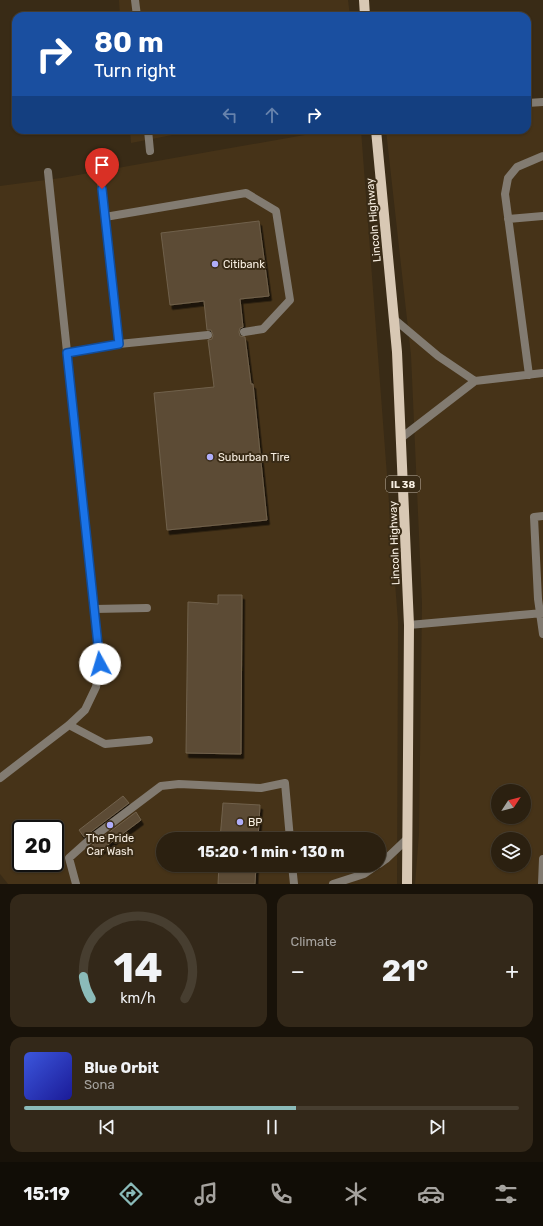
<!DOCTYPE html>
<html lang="en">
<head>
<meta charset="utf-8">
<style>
	:root { --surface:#2b2010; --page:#332819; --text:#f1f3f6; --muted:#a6a39f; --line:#473e30; --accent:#8bbbb9 }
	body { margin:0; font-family:Rubik,sans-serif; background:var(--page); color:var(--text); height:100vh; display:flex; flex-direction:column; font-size:15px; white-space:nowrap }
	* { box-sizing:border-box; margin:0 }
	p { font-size:13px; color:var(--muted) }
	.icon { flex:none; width:22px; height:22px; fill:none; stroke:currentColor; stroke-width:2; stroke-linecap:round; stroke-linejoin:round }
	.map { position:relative; height:884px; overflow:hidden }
	.details { display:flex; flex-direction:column; gap:10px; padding:10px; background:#181209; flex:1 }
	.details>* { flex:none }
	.guide { position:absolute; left:12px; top:12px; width:519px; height:122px; border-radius:12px; box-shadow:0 1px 3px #0004,0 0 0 1px var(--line); background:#1a4fa0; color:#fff; overflow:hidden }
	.needle { width:26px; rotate:54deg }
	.buttons { position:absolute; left:491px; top:784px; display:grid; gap:8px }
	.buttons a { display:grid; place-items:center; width:40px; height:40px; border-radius:50%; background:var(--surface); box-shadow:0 1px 3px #0004,0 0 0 1px var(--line); font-size:20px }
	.speed { position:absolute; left:12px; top:820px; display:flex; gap:8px; font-size:20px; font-weight:700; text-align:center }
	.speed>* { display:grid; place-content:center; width:52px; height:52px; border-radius:50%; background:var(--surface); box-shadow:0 1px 3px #0004,0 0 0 1px var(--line); line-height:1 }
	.speed .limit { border:2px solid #111; border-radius:6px; background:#fff; color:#111 }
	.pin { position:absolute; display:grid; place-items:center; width:34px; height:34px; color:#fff; margin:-41px -17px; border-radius:50% 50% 50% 0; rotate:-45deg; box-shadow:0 0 4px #0007 }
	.pin .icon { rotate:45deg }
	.me { position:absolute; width:44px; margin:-22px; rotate:354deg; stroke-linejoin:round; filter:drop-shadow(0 0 3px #0008) }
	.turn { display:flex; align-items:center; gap:14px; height:84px; padding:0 16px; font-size:18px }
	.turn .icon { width:52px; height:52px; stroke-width:2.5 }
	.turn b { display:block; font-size:28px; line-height:34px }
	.lanes { display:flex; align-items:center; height:38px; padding:0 16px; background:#0003; justify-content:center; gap:20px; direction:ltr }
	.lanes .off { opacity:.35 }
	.big { font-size:30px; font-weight:700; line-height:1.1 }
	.details .tile { flex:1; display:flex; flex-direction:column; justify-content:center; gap:6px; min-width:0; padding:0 14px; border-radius:12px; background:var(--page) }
	.details .dial { align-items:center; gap:0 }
	.dial svg { height:104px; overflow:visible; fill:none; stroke:var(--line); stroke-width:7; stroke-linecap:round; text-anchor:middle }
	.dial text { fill:var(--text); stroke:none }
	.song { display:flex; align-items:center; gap:12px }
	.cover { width:48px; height:48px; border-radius:6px; background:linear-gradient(135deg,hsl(230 70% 55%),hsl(240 70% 35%)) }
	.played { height:4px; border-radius:2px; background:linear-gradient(90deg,var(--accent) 55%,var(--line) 55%) }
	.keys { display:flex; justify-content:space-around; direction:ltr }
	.heat { display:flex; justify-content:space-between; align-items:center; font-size:22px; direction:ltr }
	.details .tiles { flex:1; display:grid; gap:10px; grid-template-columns:1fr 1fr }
	.tile:last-child { grid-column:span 2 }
	.trip { position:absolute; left:156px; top:832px; width:230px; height:40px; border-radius:20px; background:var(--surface); box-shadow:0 1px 3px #0004,0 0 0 1px var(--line); font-weight:700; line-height:40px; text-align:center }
	.dock { display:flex; height:64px; justify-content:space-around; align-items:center; background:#110d06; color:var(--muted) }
	.dock .icon { width:28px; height:28px }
	.dock .on { color:var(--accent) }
	.dock b { font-size:18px; color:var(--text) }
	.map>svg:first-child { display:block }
	.built { fill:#463318; fill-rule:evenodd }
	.building { fill:#5b4b36; stroke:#71614b; filter:url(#shadow) }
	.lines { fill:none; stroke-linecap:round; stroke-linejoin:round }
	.lane { stroke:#827b71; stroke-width:8 }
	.primary { stroke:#d8c8b4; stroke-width:10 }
	.route-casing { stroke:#114b97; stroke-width:10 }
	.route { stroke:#1a73e8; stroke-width:7 }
	.poi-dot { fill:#b0aefa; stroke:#392b16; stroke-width:1.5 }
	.labels { text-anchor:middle; stroke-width:4; stroke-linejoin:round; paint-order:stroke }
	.shield { fill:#392b16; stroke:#bfb4a5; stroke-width:1 }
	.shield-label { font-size:10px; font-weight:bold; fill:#f8efe2 }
	.street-label { font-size:11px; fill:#f8efe2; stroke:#392b16 }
	.poi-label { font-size:11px; fill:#f8efe2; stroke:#392b16; text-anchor:start }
</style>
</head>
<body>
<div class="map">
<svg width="543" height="884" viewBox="0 0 543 884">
	<defs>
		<filter id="shadow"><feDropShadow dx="2.5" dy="4.5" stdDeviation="0" flood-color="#0009"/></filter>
	</defs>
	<rect width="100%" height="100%" fill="#392b16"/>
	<path class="built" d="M 119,0 L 348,0 L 350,16 L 120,16 Z
		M 543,102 L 543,884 L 415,884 L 419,834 L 422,603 L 411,355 L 386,130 L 527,130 L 527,103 ZM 498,791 L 524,791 L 524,817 L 498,817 ZM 498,839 L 524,839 L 524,865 L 498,865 Z
		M 130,130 L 198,130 L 131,143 Z
		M 333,130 L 361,130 L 398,622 L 397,884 L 8,884 L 0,874 L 0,186 L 61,178 ZM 21,829 L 55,829 L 55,863 L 21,863 ZM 163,839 L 379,839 L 379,865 L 163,865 Z"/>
	<path class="building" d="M 259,221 L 269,296 L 240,299 L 243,327 L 240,328 L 239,332 L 240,336 L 245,337 L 251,384 L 253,384 L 267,520 L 167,530 L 154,393 L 214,387 L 208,340 L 212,339 L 213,335 L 211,330 L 207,330 L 204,301 L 170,305 L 161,233 Z
		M 218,595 L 242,595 L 241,754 L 186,753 L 188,602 L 218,604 Z
		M 123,796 L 129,803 L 84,837 L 79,830 Z
		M 223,803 L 260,805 L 258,839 L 220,839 Z
		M 136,812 L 141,820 L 97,853 L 91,846 Z
		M 219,865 L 256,865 L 255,884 L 218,884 Z"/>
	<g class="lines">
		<path class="lane" d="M 135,0 L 137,16
			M 527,103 L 543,102
			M 148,130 L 150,151
			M 105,217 L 246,193 L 276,211 L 290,300 L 263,329 L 244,332
			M 508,219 L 543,216
			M 394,319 L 438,356 L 475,381 L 401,438
			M 119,344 L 208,335
			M 67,353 L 119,344 L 99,161
			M 529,375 L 505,194 L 508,178 L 517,167 L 543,156
			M 475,381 L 543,373
			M 543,516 L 534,517 L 538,599 L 543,634
			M 94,609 L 147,608
			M 409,625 L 543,613
			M 69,725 L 105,744 L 149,740
			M 0,778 L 69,725 L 85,710 L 96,687 L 100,664 L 48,172
			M 379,864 L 386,859 L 407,839
			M 292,865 L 294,884
			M 76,884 L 69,858 L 88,841 L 161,786 L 179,784 L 261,788 L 285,783 L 290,839
			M 333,884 L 364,874 L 377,865
			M 542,884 L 543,859"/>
		<path class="primary" d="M 364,0 L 365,16
			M 376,130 L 397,352 L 409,625 L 407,884"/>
	</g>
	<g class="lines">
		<defs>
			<path id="route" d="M 100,664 L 67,353 L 119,344 L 102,189"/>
		</defs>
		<use href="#route" class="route-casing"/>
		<use href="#route" class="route"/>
	</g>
	<g class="poi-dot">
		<circle cx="215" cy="264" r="4"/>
		<circle cx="210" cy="457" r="4"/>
		<circle cx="240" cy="822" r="4"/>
		<circle cx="110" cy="825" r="4"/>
	</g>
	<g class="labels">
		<rect class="shield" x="386" y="476" width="34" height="16" rx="3"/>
		<g class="shield-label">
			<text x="403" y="488">IL 38</text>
		</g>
		<g class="street-label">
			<text transform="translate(373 220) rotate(-95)" y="4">Lincoln Highway</text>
			<text transform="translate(394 543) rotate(-92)" y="4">Lincoln Highway</text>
		</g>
		<g class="poi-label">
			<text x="223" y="268">Citibank</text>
			<text x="218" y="461">Suburban Tire</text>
			<text x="248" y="826">BP</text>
			<text x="110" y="842" text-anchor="middle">The Pride<tspan x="110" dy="13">Car Wash</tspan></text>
		</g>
	</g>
</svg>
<div class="buttons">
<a><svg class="needle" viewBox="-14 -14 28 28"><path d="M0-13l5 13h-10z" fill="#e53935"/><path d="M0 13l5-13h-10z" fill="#a6a39f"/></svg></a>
<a><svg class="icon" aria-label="layers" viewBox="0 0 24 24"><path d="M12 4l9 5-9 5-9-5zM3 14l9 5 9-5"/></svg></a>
</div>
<div class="speed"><div class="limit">20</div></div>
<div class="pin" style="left:102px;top:189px;background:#d93025"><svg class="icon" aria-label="arrive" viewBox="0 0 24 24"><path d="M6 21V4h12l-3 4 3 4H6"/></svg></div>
<svg class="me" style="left:100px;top:664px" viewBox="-20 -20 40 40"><circle r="19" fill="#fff"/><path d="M0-13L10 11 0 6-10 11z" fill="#1a73e8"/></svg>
<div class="trip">15:20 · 1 min · 130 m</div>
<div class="guide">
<div class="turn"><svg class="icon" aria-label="right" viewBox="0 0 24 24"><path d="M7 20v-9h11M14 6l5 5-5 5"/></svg><div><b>80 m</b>Turn right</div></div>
<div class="lanes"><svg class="icon off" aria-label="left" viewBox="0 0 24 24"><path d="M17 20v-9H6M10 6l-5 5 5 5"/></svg><svg class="icon off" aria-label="ahead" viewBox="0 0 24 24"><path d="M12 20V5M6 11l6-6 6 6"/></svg><svg class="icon" aria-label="right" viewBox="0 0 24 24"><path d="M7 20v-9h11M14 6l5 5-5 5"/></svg></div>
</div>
</div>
<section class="details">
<div class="tiles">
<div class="tile dial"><svg viewBox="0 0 100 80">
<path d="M14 69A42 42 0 1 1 86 69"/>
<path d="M14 69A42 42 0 0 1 8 52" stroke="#8bbbb9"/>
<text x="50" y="56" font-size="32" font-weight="700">14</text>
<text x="50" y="72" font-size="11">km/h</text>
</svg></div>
<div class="tile"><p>Climate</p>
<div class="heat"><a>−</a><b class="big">21°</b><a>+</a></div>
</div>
<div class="tile">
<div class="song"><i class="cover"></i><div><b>Blue Orbit</b><p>Sona</p></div></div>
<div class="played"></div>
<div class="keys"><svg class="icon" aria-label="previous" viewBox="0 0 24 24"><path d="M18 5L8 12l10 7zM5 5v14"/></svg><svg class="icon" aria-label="pause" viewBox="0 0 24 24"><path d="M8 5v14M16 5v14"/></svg><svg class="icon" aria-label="next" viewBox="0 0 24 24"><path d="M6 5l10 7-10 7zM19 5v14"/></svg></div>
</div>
</div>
</section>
<nav class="dock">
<b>15:19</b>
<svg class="icon on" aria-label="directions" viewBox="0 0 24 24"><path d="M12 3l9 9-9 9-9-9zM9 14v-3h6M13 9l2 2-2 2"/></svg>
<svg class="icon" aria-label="music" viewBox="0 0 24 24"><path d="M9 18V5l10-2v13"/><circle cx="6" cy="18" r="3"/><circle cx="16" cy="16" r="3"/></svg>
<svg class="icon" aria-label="phone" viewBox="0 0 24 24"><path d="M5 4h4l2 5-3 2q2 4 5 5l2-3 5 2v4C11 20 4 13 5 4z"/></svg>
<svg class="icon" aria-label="climate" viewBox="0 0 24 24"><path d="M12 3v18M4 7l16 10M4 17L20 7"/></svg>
<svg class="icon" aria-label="car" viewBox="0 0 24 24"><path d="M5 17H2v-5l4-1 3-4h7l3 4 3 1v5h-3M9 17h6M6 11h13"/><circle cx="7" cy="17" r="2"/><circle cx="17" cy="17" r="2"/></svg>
<svg class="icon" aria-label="filters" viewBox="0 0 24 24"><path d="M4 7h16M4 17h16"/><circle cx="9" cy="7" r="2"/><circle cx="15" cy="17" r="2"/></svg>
</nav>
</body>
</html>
